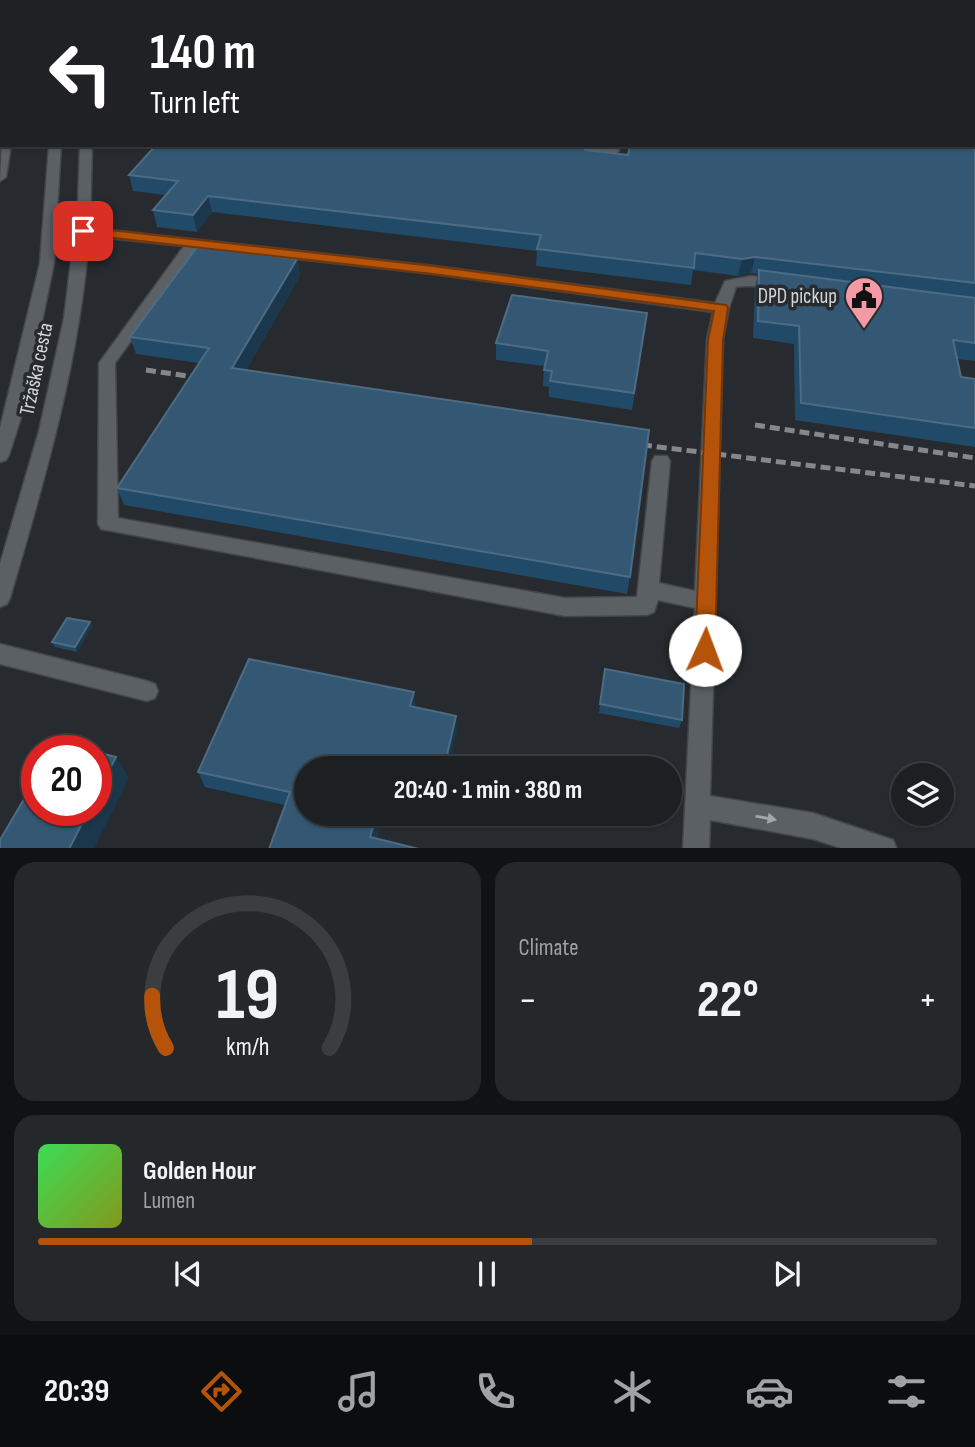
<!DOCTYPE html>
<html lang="en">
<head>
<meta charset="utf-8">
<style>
	:root { --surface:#1d2023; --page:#25282b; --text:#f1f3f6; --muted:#a0a3a6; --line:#3b3e41; --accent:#b45309 }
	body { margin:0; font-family:"Sofia Sans Condensed",sans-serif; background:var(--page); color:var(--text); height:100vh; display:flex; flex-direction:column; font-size:26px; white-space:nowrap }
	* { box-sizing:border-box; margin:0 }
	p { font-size:23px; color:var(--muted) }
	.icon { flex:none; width:38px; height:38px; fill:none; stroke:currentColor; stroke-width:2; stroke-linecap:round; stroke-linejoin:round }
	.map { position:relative; height:848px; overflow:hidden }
	.drawer { display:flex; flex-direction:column; gap:14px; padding:14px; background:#101213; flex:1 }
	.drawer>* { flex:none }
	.guide { position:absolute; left:0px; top:0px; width:976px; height:147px; box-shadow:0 2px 5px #0004,0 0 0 2px var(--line); background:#202124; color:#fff; overflow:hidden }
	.tools { position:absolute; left:891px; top:763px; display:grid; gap:14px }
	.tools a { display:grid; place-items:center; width:63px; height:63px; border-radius:50%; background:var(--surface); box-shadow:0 2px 5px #0004,0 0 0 2px var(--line); font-size:35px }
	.speed { position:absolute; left:21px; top:735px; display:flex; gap:14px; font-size:35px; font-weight:700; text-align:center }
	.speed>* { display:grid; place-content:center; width:91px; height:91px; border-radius:50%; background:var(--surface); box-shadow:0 2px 5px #0004,0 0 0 2px var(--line); line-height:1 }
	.speed .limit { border:10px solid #d22; background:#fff; color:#111 }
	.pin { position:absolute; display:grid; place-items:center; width:60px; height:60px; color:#fff; margin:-30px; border-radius:14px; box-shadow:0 4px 10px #0006 }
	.me { position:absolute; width:77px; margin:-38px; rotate:2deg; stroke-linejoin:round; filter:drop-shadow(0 0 5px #0008) }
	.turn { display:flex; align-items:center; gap:24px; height:147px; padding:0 35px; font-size:32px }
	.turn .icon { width:91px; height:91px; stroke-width:2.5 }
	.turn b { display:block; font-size:49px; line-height:60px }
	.big { font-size:52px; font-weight:700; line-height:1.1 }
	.drawer .tile { flex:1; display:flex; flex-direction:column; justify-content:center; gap:10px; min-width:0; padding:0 24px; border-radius:21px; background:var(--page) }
	.drawer .dial { align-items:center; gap:0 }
	.dial svg { height:182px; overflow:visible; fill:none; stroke:var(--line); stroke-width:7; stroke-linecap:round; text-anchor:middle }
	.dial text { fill:var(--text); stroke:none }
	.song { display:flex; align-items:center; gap:21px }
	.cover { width:84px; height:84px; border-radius:10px; background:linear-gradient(135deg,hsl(130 70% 55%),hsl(70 70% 35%)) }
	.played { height:7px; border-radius:4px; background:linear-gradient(90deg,var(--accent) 55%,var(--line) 55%) }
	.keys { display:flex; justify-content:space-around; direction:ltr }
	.heat { display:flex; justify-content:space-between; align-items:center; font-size:38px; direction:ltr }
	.drawer .tiles { flex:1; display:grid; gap:14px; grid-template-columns:1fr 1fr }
	.tile:last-child { grid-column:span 2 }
	.trip { position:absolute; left:294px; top:756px; width:388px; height:70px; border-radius:35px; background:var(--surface); box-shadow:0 2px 5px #0004,0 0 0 2px var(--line); font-weight:700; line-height:70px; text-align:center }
	.tabs { display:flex; height:112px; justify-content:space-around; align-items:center; background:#0c0d0e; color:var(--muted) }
	.tabs .icon { width:49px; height:49px }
	.tabs .selected { color:var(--accent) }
	.tabs b { font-size:32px; color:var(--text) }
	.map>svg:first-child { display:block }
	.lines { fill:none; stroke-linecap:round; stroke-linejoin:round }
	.minor-casing { stroke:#434649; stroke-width:3 }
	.major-casing { stroke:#434649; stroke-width:3 }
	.minor { fill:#5b6064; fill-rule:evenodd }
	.major { fill:#75914f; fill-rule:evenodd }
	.rail { stroke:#85888b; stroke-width:5; stroke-dasharray:10 5; stroke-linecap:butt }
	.wall { fill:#204a67 }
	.shaded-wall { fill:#1b374c }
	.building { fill:#345874; stroke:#4d6c83; stroke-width:2 }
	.oneway { fill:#a3a6aa }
	.route { fill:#b45309; stroke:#753606; stroke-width:2 }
	.labels { text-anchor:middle; stroke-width:7; stroke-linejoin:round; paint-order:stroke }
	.poi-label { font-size:21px; fill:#d3d5d8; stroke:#272b2f; text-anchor:end }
	.street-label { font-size:21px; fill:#d3d5d8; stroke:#272b2f }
</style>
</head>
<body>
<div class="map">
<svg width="975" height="849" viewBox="0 0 975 849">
	<rect width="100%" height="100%" fill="#272b2f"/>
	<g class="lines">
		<defs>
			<path id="minor" d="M 67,0 L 77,0 L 77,2 L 67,2 Z
				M 581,0 L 591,0 L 580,2 Z
				M 909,0 L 919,0 L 921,2 L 910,2 Z
				M 2,142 L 2,145 L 11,145 L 6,177 L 0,181 Z
				M 49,145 L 61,145 L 54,263 L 25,405 L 9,455 L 6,460 L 0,462 L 0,428 L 40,263 Z
				M 80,145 L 92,145 L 90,228 L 434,266 L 715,303 L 725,281 L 751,276 L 782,280 L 784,283 L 782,286 C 767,289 752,284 736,287 L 729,308 L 723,339 L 710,796 L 813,813 L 893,840 L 897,849 L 844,849 L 813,839 L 710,820 L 709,849 L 683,849 L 695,608 L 658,600 L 654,612 L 647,615 L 565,616 L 101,529 L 98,524 L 99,363 L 184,246 L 89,236 C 80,359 45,479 10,598 L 7,604 L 0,607 L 0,564 L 39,431 L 64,318 L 78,203 ZM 198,248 L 434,274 L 713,312 L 707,339 L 695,591 L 659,583 L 670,461 L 667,456 L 655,456 L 652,461 L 637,597 L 565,598 L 118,518 L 115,363 Z
				M 550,145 L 619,145 L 619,151 L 613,155 L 556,149 Z
				M 0,644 L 147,681 L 155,684 L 158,691 L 155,698 L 147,701 L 0,664 Z"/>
			<path id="major" d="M 6,0 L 16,0 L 5,2 Z
				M 2,18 L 2,29 L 0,29 L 0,19 Z"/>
		</defs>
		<use href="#minor" class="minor-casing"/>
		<use href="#major" class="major-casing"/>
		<use href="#minor" class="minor"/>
		<use href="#major" class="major"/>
		<path class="rail" d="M 146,370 L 208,379
			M 755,425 L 975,458
			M 627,443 L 975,486"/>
	</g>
	<path class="wall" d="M 975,125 L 975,361 L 957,359 L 961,377 L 975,379 L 975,447 L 795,420 L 794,344 L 753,338 L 755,287 L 758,274 L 751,273 L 738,276 L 693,270 L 691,285 L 536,266 L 537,251 L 212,212 L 197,232 L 157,227 L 153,210 L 166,195 L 133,191 L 129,175 L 156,145 L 588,145 L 587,151 L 628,155 Z
		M 297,259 L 300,276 L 246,370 L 630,577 L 627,594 L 124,505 L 117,488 L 199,363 L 136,354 L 130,337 Z
		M 647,313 L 632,410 L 549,397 L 549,387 L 543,386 L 544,366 L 496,360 L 496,343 Z
		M 90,622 L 92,627 L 77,652 L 55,647 L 52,642 Z
		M 605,669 L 682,720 L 679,728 L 599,713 Z
		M 416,707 L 457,732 L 306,768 L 377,839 L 269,849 L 285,805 L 205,787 L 198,772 Z
		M 388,814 L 438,814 L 436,823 Z"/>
	<path class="shaded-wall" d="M 208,196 L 212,212 L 197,232 L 193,215 Z
		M 755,257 L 751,273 L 738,276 L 742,259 Z
		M 297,259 L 300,276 L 237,385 L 232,368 Z
		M 90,622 L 92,627 L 77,652 L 75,647 Z
		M 414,692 L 416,708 L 410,706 Z
		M 456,716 L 457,732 L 449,768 L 444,768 Z
		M 116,757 L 129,778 L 94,849 L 69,849 L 89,810 L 96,810 L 96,795 Z
		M 377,814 L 385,814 L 374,849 L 370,837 Z"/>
	<path class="building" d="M 170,0 L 445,0 L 444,2 L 168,2 Z
		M 975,125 L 975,283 L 755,257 L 742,259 L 695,253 L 694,268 L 537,249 L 541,235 L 208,196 L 193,215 L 153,210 L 178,181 L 129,175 L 156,145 L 587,145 L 585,150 L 628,155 L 630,145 L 975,145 Z
		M 197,247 L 297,259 L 232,368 L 649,430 L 630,577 L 117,488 L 209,348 L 130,337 Z
		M 759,270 L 975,298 L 975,343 L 953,340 L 961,377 L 975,379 L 975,428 L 801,403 L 799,326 L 758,321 Z
		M 512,295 L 647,313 L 634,393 L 550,381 L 552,371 L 544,370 L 548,351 L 496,343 Z
		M 67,618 L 90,622 L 75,647 L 52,642 Z
		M 249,659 L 414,692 L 410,706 L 456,716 L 444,768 L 306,768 L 306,814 L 377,814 L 370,837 L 419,849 L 269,849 L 290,792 L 198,772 Z
		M 605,669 L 684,684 L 682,720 L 600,704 Z
		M 56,743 L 90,751 L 52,751 Z
		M 96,752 L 116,757 L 96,795 Z
		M 37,777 L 37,810 L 89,810 L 69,849 L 0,849 L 0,840 Z"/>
	<defs><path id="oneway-solid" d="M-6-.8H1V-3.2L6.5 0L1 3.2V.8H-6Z" transform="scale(1.75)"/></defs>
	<use class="oneway" href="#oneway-solid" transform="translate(766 818) rotate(10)"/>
	<path class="route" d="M 83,227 L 433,266 L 726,305 L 728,308 L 723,340 L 715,650 L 712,656 L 705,659 L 698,656 L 695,650 L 708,340 L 714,311 L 433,274 L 79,234 L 79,228 Z"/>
	<defs>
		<symbol id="civic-pin" viewBox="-11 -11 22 30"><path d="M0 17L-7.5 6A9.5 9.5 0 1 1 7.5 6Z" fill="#f49aa7" stroke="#272b2f"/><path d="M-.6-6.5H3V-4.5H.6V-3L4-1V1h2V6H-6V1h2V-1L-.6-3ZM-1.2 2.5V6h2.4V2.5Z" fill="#111"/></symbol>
	</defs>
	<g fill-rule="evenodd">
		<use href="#civic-pin" x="842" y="274" width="44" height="60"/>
	</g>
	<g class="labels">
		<g class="poi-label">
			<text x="837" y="303">DPD pickup</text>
		</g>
		<g class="street-label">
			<text transform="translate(36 369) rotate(-78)" y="7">Tržaška cesta</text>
		</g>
	</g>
</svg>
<div class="tools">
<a><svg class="icon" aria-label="layers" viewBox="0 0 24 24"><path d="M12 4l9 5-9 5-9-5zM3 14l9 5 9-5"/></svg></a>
</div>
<div class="speed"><div class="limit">20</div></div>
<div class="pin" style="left:83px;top:231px;background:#d93025"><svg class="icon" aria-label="arrive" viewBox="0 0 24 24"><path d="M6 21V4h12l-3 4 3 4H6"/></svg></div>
<svg class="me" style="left:705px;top:650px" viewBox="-20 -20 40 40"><circle r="19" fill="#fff"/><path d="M0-13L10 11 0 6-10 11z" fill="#b45309"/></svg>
<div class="trip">20:40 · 1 min · 380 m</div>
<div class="guide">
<div class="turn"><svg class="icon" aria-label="left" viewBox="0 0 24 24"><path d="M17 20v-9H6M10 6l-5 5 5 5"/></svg><div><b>140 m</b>Turn left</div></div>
</div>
</div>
<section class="drawer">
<div class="tiles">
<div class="tile dial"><svg viewBox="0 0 100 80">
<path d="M14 69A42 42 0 1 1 86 69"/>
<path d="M14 69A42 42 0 0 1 8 46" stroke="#b45309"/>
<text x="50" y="56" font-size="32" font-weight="700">19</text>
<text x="50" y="72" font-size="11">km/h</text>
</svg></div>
<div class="tile"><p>Climate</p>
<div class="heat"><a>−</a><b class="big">22°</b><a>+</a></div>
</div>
<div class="tile">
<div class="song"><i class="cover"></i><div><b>Golden Hour</b><p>Lumen</p></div></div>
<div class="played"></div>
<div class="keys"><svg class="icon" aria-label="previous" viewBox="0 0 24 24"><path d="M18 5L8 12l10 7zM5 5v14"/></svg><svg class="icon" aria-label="pause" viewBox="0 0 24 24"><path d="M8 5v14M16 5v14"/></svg><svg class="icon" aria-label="next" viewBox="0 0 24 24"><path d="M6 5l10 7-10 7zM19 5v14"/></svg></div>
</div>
</div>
</section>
<nav class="tabs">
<b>20:39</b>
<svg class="icon selected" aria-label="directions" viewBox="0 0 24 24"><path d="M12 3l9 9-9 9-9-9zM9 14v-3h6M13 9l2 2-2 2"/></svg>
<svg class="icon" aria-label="music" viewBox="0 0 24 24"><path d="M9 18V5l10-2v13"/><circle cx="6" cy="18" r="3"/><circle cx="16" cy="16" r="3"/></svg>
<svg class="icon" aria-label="phone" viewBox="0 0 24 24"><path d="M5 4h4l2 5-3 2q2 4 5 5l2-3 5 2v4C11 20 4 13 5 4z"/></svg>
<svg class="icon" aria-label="climate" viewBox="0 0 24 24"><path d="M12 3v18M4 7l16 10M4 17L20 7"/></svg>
<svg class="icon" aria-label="car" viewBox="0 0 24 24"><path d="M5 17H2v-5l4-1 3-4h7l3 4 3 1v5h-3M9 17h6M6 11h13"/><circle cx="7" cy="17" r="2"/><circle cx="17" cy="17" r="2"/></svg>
<svg class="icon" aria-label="filters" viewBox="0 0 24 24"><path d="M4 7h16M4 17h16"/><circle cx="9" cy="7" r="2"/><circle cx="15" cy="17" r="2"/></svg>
</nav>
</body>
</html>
